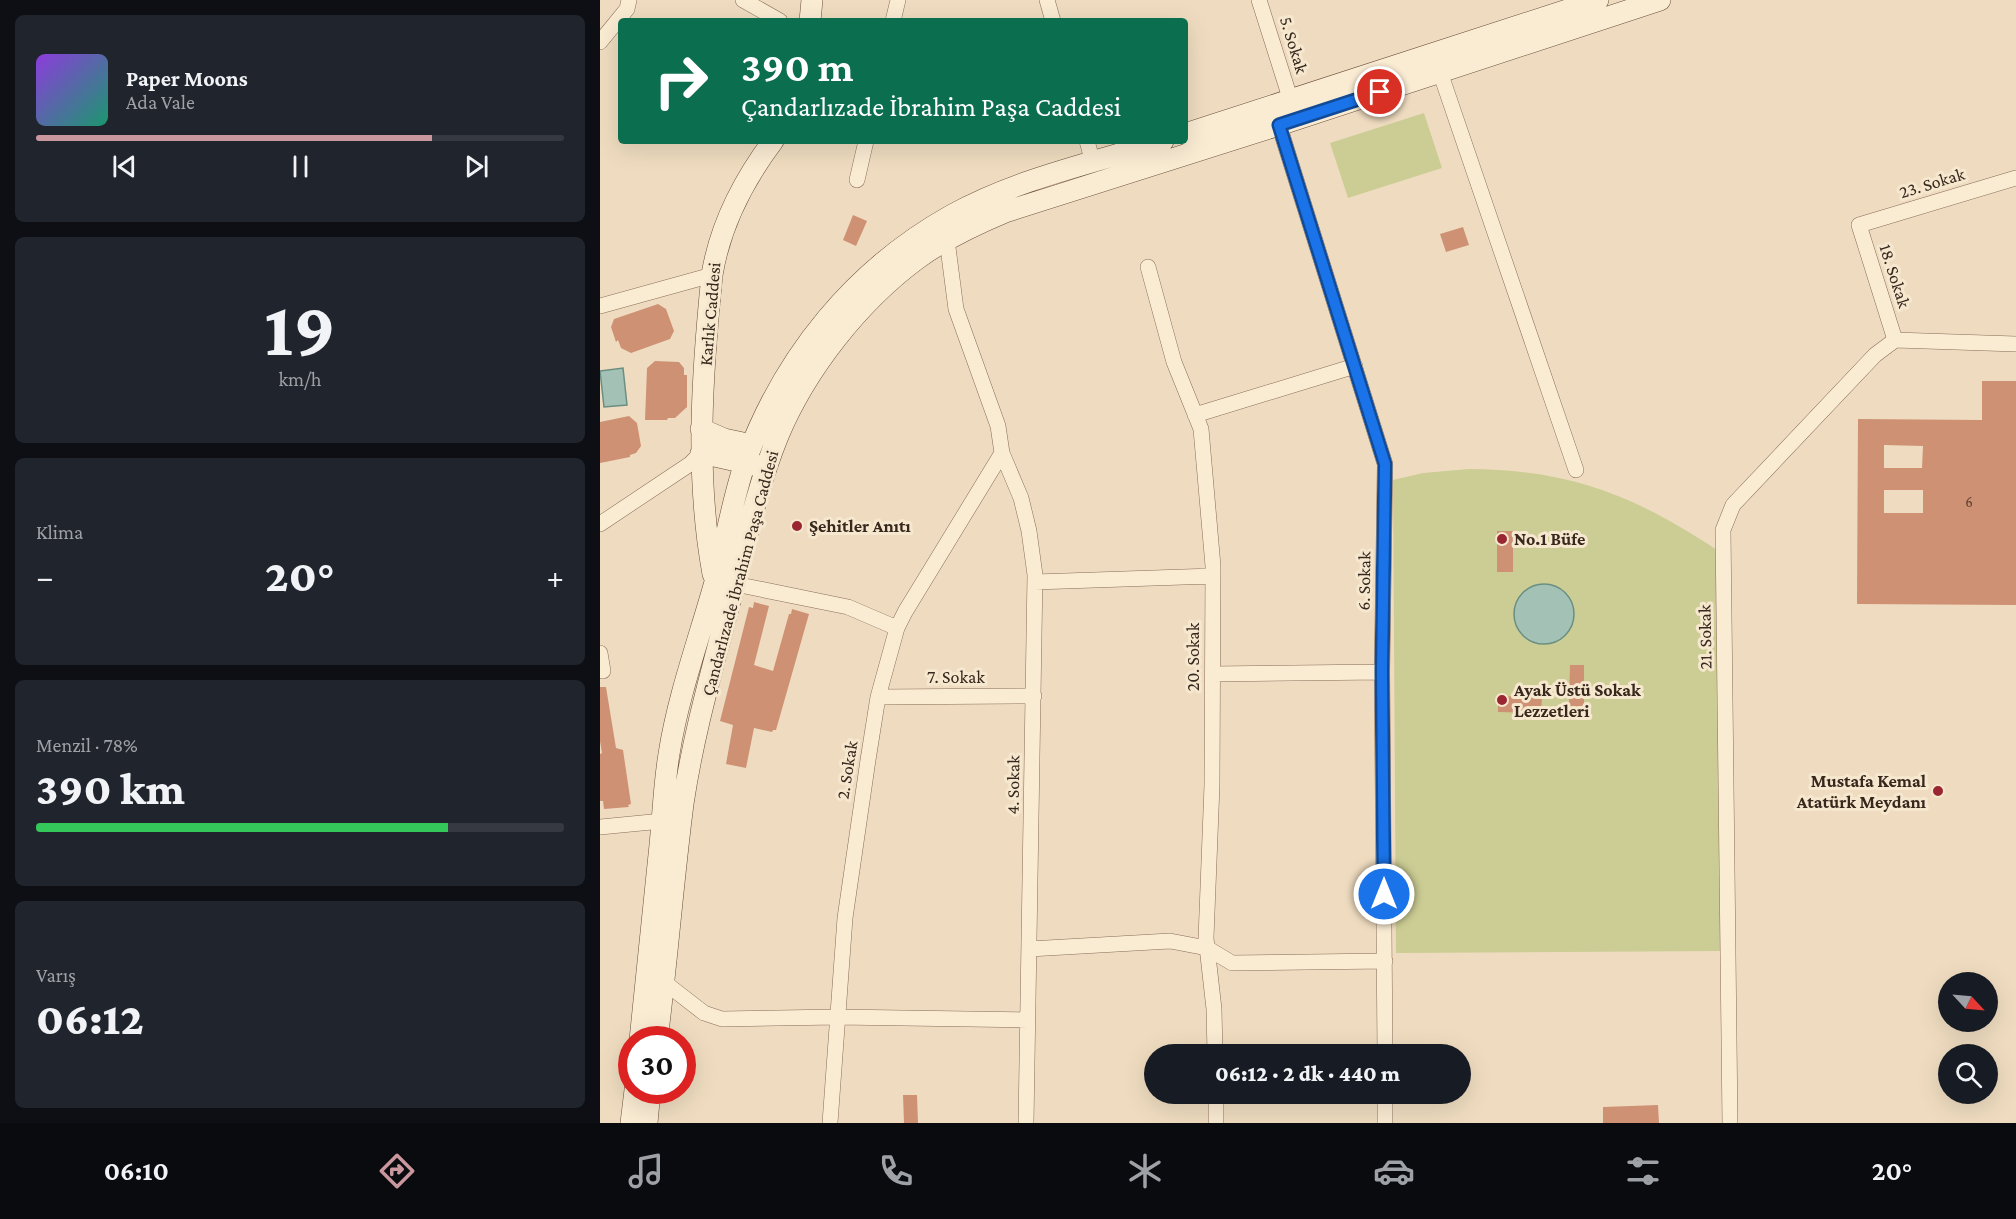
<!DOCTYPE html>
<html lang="tr">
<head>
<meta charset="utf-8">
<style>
	:root { --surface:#171b24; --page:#20242c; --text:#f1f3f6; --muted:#9ea1a6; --line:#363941; --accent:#c9979d }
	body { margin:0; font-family:"Crimson Pro",serif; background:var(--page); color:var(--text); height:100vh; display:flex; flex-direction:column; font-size:22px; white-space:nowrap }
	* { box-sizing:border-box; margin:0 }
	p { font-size:20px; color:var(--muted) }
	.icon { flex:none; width:33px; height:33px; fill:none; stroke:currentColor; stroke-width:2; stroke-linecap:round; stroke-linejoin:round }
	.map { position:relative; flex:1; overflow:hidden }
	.details { display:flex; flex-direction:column; gap:15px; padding:15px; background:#0d0f14; width:600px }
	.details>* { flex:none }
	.top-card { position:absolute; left:18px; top:18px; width:570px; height:126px; border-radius:6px; box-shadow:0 6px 24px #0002; background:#0b6e4f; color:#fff; overflow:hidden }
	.needle { width:39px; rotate:116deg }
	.tools { position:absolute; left:1338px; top:972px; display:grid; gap:12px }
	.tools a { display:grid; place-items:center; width:60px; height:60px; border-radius:50%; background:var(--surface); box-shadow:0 6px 24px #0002; font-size:30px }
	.speed { position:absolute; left:18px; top:1026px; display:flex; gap:12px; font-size:30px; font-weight:700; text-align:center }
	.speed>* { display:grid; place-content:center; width:78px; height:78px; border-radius:50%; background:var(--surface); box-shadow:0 6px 24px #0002; line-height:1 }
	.speed .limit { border:9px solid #d22; background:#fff; color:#111 }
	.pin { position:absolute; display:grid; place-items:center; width:51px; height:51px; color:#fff; margin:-26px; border:3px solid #fff; border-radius:50%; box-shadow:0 2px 6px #0007 }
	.me { position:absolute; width:66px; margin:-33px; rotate:0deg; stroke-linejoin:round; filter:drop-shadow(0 0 4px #0008) }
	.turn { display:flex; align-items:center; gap:21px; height:126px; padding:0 24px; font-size:27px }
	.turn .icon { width:78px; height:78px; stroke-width:2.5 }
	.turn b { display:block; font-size:42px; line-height:51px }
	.big { font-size:45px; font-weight:800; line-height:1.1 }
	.details .widget { flex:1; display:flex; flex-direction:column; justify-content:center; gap:9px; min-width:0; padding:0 21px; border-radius:9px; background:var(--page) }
	.details .dial { align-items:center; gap:0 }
	.dial b { font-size:78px; line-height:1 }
	.song { display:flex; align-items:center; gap:18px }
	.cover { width:72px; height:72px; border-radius:9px; background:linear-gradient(135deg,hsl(270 70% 55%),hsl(160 70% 35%)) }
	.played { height:6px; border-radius:3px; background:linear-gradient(90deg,var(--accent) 75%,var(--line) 75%) }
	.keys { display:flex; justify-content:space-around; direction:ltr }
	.heat { display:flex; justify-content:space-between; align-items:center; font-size:33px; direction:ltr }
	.charge { height:9px; border-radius:4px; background:linear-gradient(90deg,#34c759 78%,var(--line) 0) }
	.trip { position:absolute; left:544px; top:1044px; width:327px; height:60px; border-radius:30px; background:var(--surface); box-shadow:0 6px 24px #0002; font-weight:800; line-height:60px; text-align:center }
	.tab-bar { display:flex; height:96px; justify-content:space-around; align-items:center; background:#090b0e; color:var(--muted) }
	.tab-bar .icon { width:42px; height:42px }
	.tab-bar .active { color:var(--accent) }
	.tab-bar b { font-size:27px; color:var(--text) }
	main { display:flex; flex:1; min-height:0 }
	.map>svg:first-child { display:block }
	.green { fill:#cccd94 }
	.water { fill:#a3c1b5; stroke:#6a8f82; stroke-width:1.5 }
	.building { fill:#ce9174; fill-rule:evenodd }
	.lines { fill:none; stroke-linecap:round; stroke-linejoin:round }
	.street-casing { stroke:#886d57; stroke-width:16 }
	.secondary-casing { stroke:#6a4e3b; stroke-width:22 }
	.street { stroke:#faebd3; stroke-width:15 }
	.secondary { stroke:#faebd3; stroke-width:21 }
	.route-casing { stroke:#114b97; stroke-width:15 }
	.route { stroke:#1a73e8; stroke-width:10 }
	.poi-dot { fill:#992631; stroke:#f6e7cf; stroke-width:2 }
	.labels { text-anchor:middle; stroke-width:6; stroke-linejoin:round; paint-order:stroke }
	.number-label { font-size:15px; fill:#5d4232 }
	.street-label { font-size:18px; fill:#37271c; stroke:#f6e7cf }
	.poi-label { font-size:18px; font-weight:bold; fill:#37271c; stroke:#f6e7cf; text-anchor:start }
</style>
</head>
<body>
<main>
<section class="details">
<div class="widget">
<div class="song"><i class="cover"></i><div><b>Paper Moons</b><p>Ada Vale</p></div></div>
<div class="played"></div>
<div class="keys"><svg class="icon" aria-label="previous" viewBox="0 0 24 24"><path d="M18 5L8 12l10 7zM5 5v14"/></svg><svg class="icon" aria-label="pause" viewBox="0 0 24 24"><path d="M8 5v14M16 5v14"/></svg><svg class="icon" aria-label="next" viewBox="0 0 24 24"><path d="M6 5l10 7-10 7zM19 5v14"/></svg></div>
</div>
<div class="widget dial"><b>19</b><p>km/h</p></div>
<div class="widget"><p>Klima</p>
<div class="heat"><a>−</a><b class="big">20°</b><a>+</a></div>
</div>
<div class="widget"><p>Menzil · 78%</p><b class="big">390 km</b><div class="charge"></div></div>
<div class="widget"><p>Varış</p><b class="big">06:12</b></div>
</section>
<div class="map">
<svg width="1416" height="1123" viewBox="0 0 1416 1123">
	<rect width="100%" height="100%" fill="#efdcc0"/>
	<path class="green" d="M 824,113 L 842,168 L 748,198 L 730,143 Z
		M 869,469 C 972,470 1033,495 1117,550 L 1122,951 L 796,953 L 793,480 L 823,473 Z"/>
	<path class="water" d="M 23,368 L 27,405 L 4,407 L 0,371 Z
		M914 614a30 30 0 1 1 60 0a30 30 0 1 1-60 0Z"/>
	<path class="building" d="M 253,215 L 267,221 L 256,246 L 243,240 Z
		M 863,227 L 869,245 L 846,252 L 840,234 Z
		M 58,304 L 66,309 L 74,331 L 70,339 L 31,353 L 21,348 L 18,340 L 16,342 L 11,327 L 14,319 Z
		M 55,361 L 79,362 L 84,368 L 84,375 L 87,375 L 87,407 L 75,418 L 68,418 L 67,420 L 45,420 L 47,368 Z
		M 1382,381 L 1416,381 L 1416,605 L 1257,604 L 1258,419 L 1382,420 ZM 1284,445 L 1323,446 L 1322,468 L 1284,468 ZM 1284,490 L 1323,490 L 1323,513 L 1284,513 Z
		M 29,416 L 37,423 L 41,446 L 36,453 L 30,455 L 30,457 L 0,463 L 0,422 Z
		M 897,531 L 913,531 L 913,572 L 897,572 Z
		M 154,602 L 169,606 L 154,665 L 173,671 L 189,614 L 191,614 L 192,609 L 209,614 L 176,730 L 173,730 L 172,732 L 154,728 L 146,768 L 126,764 L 133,725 L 120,721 L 149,607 L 153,608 Z
		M 970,665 L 984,665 L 984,706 L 969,706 Z
		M 0,687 L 6,687 L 16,748 L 23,750 L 31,804 L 28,805 L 29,807 L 4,809 L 3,801 L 0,801 L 0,754 L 2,753 L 0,741 Z
		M 898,696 L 942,697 L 941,713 L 898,712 Z
		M 303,1095 L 317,1095 L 318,1123 L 304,1123 Z
		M 1058,1105 L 1059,1123 L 1003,1123 L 1003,1107 Z"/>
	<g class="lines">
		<defs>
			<path id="street" d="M 143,0 L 180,21
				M 447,0 L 453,21
				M 659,0 L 691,101
				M 293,21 L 298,0
				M 0,42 L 27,9 L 29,0
				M 840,72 L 976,470
				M 679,125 L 785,464 L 782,672 L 785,1054
				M 487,141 L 493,163
				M 257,180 L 266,141
				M 347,240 L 356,309 L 398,426 L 402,453 L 421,498 L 429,531 L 435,575 L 426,1123
				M 548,267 L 574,362 L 601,429 L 613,566 L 612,785 L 606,938 L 614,1009 L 615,1054
				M 0,306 L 112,275
				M 1295,340 L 1259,225 L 1416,178
				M 595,415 L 755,366
				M 0,524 L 90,464 L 101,453
				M 435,582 L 613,576
				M 135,584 L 248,607 L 297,628
				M 0,653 L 3,671
				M 613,674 L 782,672
				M 278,697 L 434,696
				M 0,827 L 62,821
				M 429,949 L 570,941 L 607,948 L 632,963 L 785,961
				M 64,982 L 104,1013 L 122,1019 L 238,1017 L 428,1020
				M 616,1094 L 616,1123
				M 785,1094 L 785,1123
				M 230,1123 L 245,918 L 268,760 L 278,697 L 297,628 L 305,612 L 402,453
				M 1130,1123 L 1123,530 L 1133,505 L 1275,355 L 1295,340 L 1416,344"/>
			<path id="secondary" d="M 210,21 L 212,0
				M 585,134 L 998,0
				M 101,429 L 124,439 L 152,445
				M 101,453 L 159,466
				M 113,574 C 95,476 102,374 112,275 C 120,226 143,181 173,141
				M 40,1040 C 47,975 53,910 60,845 C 63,815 64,784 69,754 C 78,696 99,639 115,582 C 126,542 132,499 146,460 C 184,356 255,269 352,215 C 417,179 492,163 563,141
				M 57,1040 C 67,961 73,882 83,804 C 93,736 112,670 129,605 C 144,549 156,490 178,436 C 206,369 259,302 317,259 C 344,239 374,225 405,212 L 679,125 L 1060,0
				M 31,1123 L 35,1090
				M 47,1123 L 50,1090"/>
		</defs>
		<use href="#street" class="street-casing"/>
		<use href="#secondary" class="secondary-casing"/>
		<use href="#street" class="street"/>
		<use href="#secondary" class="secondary"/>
	</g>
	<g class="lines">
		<defs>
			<path id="route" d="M 780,92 L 679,125 L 785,464 L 782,672 L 784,894"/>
		</defs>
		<use href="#route" class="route-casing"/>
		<use href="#route" class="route"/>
	</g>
	<g class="poi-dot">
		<circle cx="197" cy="526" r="6"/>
		<circle cx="902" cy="539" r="6"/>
		<circle cx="902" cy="700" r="6"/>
		<circle cx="1338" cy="791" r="6"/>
	</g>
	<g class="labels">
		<g class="number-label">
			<text x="1369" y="507">6</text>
		</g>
		<g class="street-label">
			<text transform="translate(694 45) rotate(73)" y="6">5. Sokak</text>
			<text transform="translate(1332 183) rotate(-17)" y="6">23. Sokak</text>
			<text transform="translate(1295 276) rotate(72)" y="6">18. Sokak</text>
			<text transform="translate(110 314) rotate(-85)" y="6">Karlık Caddesi</text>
			<text transform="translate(140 573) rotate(-75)" y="6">Çandarlızade İbrahim Paşa Caddesi</text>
			<text transform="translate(764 581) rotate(-89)" y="6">6. Sokak</text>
			<text transform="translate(1105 637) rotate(-91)" y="6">21. Sokak</text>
			<text transform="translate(593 657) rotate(-90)" y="6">20. Sokak</text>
			<text x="356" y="683">7. Sokak</text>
			<text transform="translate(247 770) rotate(-81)" y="6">2. Sokak</text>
			<text transform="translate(413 785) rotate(-89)" y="6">4. Sokak</text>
		</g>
		<g class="poi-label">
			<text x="209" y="532">Şehitler Anıtı</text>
			<text x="914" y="545">No.1 Büfe</text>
			<text x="914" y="696">Ayak Üstü Sokak<tspan x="914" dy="21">Lezzetleri</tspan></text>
			<text x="1326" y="787" text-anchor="end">Mustafa Kemal<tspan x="1326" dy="21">Atatürk Meydanı</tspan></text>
		</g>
	</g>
</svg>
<div class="tools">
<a><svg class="needle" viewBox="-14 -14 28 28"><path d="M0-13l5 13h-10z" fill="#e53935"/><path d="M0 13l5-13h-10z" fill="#9ea1a6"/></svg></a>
<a><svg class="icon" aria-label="search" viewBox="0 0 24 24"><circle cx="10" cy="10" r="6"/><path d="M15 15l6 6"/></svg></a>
</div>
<div class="speed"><div class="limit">30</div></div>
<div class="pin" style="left:780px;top:92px;background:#d93025"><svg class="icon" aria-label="arrive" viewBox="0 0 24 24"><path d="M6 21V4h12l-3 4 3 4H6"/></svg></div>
<svg class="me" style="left:784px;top:894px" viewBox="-20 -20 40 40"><circle r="17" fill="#1a73e8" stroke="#fff" stroke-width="3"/><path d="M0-11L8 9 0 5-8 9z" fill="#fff"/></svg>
<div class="trip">06:12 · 2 dk · 440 m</div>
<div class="top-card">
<div class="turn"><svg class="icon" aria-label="right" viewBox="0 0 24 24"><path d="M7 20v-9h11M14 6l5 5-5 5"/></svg><div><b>390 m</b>Çandarlızade İbrahim Paşa Caddesi</div></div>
</div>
</div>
</main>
<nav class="tab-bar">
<b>06:10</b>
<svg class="icon active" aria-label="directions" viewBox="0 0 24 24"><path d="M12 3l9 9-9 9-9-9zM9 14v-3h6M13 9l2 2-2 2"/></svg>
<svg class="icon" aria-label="music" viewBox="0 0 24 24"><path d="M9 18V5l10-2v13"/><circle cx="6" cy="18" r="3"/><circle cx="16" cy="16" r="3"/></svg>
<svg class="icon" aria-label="phone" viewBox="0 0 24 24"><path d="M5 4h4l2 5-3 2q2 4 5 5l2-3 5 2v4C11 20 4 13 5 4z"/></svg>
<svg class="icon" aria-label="climate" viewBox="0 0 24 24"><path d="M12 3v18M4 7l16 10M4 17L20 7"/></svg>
<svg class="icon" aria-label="car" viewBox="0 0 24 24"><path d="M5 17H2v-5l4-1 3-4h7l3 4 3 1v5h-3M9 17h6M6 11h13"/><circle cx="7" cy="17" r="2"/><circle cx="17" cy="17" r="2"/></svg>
<svg class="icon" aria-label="filters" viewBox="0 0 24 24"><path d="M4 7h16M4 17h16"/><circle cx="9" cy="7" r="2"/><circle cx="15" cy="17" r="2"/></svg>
<b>20°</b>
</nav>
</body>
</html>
